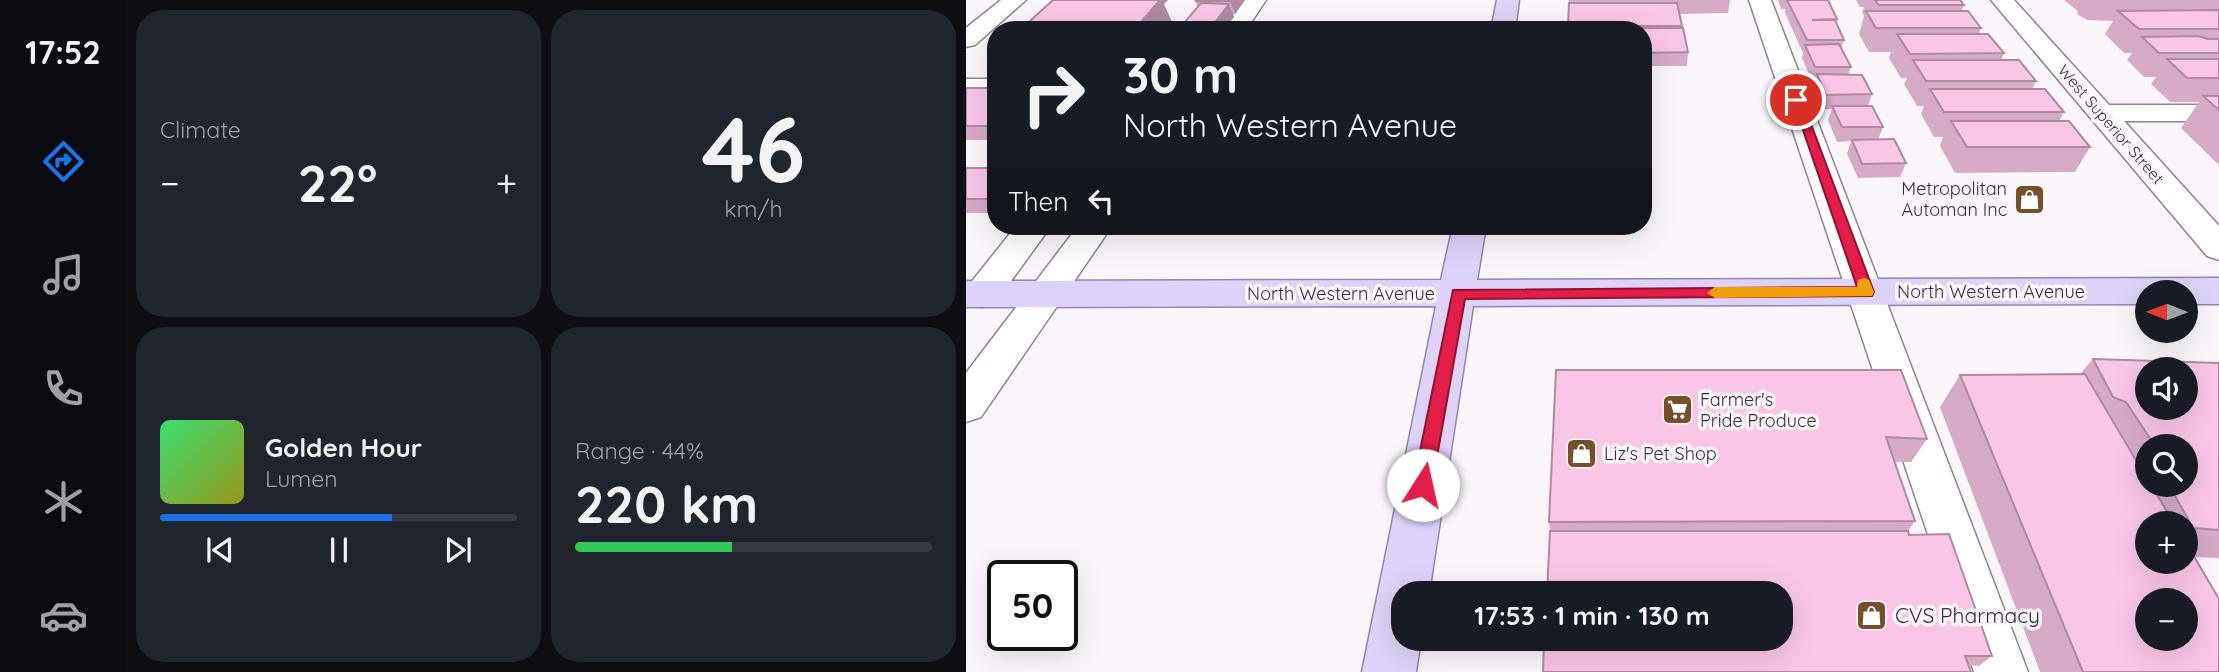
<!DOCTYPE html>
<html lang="en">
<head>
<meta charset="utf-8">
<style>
	:root { --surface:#171b24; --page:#20242c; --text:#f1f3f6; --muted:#9ea1a6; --line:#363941; --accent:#1a73e8 }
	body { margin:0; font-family:Quicksand,sans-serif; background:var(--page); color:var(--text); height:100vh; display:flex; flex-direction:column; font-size:26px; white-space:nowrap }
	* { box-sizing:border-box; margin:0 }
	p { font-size:23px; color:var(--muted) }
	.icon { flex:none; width:38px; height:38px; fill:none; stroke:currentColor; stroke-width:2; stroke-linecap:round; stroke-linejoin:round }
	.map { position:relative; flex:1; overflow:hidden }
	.details { display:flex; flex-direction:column; gap:10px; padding:10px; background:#0d0f14; width:840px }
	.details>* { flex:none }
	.guide { position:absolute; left:21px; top:21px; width:665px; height:214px; border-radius:28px; box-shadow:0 7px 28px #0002; background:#171b24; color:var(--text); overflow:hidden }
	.needle { width:46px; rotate:271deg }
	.buttons { position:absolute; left:1169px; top:280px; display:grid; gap:14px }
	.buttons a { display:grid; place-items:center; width:63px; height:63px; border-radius:50%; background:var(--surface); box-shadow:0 7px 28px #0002; font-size:35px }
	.speed { position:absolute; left:21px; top:560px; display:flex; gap:14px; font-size:35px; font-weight:700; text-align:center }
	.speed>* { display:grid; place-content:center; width:91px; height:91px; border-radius:50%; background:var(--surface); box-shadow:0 7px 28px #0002; line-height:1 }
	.speed .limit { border:4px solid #111; border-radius:10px; background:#fff; color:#111 }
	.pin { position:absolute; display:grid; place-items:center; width:60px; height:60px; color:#fff; margin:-30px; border:4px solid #fff; border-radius:50%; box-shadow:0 2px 7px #0007 }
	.me { position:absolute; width:77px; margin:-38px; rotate:10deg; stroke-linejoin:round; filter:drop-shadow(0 0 5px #0008) }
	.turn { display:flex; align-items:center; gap:24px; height:147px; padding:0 21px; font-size:32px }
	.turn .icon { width:91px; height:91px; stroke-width:2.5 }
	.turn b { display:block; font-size:49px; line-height:60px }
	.then { display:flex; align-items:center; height:66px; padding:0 21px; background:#0003; gap:14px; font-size:26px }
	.big { font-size:52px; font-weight:800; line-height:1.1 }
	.details .tile { flex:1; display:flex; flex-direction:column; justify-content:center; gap:10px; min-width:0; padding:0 24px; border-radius:28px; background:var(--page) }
	.details .dial { align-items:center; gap:0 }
	.dial b { font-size:91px; line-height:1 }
	.song { display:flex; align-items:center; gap:21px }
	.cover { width:84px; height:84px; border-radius:10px; background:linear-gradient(135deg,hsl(140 70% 55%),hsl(60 70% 35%)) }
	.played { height:7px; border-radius:4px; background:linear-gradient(90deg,var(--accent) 65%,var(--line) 65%) }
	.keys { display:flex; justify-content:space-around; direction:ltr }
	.heat { display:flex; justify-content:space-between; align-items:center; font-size:38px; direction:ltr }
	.charge { height:10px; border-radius:5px; background:linear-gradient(90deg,#34c759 44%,var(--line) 0) }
	.details .tiles { flex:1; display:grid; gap:10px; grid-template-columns:repeat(2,1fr) }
	.trip { position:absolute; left:425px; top:581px; width:402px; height:70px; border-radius:28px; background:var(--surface); box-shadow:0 7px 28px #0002; font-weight:800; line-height:70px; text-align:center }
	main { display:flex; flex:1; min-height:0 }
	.menu { display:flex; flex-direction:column; width:126px; justify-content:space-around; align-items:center; background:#090b0e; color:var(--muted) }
	.menu .icon { width:49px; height:49px }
	.menu .selected { color:var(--accent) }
	.menu b { font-size:32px; color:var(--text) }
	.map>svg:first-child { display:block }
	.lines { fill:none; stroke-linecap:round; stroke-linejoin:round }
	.minor-casing { stroke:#947f99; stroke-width:3 }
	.major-casing { stroke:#9685b3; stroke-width:3 }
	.minor { fill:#fff; fill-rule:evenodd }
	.major { fill:#dfd2f9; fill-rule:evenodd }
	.wall { fill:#d7aac6; fill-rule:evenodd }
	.shaded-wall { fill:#af8ba1 }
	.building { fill:#fac6e6; stroke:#af8ba1; stroke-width:2; fill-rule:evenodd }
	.route { fill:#e11d48; stroke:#92132f; stroke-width:2 }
	.slow { fill:#f59e0b }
	.labels { text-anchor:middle; stroke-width:7; stroke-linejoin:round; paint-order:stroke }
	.far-street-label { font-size:16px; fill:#372e39; stroke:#fbf6fc }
	.poi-label { font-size:18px; fill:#372e39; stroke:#fbf6fc; text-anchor:start }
	.street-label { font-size:18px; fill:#372e39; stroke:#fbf6fc }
	.near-poi-label { font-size:21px; fill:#372e39; stroke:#fbf6fc; text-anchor:start }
</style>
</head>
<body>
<main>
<nav class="menu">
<b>17:52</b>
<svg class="icon selected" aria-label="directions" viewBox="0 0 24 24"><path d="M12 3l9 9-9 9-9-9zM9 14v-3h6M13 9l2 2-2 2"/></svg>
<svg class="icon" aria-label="music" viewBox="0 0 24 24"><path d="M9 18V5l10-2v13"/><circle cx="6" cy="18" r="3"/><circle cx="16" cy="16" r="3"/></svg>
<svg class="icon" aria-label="phone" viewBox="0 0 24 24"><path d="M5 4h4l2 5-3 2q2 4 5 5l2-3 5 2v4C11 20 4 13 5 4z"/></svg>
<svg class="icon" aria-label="climate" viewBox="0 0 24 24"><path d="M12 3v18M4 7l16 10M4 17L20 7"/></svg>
<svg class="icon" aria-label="car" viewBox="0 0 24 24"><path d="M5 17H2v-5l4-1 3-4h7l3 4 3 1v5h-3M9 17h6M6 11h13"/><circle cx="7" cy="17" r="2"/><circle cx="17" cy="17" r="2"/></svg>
</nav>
<section class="details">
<div class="tiles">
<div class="tile"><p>Climate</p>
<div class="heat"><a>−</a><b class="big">22°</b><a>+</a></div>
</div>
<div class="tile dial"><b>46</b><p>km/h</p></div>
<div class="tile">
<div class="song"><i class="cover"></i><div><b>Golden Hour</b><p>Lumen</p></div></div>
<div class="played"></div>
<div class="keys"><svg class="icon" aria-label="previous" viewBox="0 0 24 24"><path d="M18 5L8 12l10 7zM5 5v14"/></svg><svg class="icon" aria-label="pause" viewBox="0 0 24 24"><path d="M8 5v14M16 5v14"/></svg><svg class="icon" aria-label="next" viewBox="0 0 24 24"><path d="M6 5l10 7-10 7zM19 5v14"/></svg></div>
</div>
<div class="tile"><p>Range · 44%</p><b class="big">220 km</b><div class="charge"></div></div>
</div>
</section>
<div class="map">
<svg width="1253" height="672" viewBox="0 0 1253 672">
	<rect width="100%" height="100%" fill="#fbf6fc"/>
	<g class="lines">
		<defs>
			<path id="minor" d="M 35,0 L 60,0 L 9,45 L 0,47 L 0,28 Z
				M 278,0 L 300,0 L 280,30 L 256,30 Z
				M 783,0 L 805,0 L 1062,672 L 1008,672 Z
				M 1025,0 L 1048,0 L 1143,105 L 1253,105 L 1253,121 L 1158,121 L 1253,226 L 1253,260 L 1241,256 Z
				M 0,79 L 30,79 L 30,95 L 0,95 Z
				M 50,226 L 85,226 L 29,303 L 16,307 L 3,303 L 0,290 L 3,285 Z
				M 112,226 L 146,226 L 15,417 L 0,422 L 0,373 Z"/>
			<path id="major" d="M 531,0 L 553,0 L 549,30 L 525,30 Z
				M 487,226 L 520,226 L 511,280 L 1253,278 L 1253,304 L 1220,304 L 1220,292 L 1181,292 L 1181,304 L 507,306 L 463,593 L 438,593 L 438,639 L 455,639 L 450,672 L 396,672 L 470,306 L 0,307 L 0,281 L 475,280 Z"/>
		</defs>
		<use href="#minor" class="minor-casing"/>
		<use href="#major" class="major-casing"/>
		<use href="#minor" class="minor"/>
		<use href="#major" class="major"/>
	</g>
	<path class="wall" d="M 279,0 L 269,14 L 267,14 L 268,17 L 258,30 L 212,30 L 232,7 L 229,1 Z
		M 603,0 L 764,0 L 762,13 L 713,14 L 716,28 L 722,52 L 721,66 L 677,66 L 677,30 L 602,30 Z
		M 812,0 L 862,0 L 871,19 L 870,23 L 878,40 L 875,49 L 885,67 L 882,75 L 906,94 L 902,106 L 917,127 L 912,140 L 940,163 L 934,177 L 892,178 L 881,154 L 885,141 L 871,142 L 862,120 L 866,109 L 855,109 L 847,88 L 849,81 L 846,81 L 836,58 L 837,53 L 819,13 L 819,9 L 815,9 Z
		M 890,0 L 994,0 L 998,5 L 995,11 L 1015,28 L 1013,34 L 1038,53 L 1035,60 L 1070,81 L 1066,89 L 1098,112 L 1093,121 L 1124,147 L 1109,172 L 989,173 L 974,146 L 977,137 L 968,137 L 955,114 L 958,106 L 951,106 L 938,84 L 941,78 L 935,78 L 923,58 L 925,52 L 903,52 L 893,34 L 898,16 L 896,12 L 898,7 L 894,7 Z
		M 1098,0 L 1253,0 L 1253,165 L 1215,128 L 1233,102 L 1204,102 L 1185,84 L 1190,77 L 1178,77 L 1161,60 L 1166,53 L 1158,53 L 1139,34 L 1147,21 L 1121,20 L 1111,14 L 1112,11 Z
		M 0,88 L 30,88 L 30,140 L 0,140 Z
		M 0,168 L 30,168 L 30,213 L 0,213 Z
		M 1127,359 L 1253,363 L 1253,558 L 1228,557 L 1253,672 L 1074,672 L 974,407 L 994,375 L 1114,374 ZM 1181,446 L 1220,446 L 1220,485 L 1181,485 ZM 1181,523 L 1220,523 L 1220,562 Z
		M 590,370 L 961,439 L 945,462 L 928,462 L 949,521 L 942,531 L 943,535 L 1026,656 L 1013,666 L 1003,665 L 584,531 L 583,522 Z"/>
	<path class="shaded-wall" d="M 185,0 L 202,0 L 198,4 L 206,22 L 199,30 L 168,30 Z
		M 265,0 L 279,0 L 269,14 L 264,1 Z
		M 263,4 L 268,17 L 258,30 L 243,30 Z"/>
	<path class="building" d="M 87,0 L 194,0 L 168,30 L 54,30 Z
		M 231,0 L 265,0 L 264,1 L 229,1 Z
		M 821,0 L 862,0 L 871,19 L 846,20 L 869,20 L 878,40 L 841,40 Z
		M 909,0 L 994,0 L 998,5 L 913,5 Z
		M 235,3 L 263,4 L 243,30 L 212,30 Z
		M 603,3 L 711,3 L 716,26 L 602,26 Z
		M 1253,10 L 1253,29 L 1173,29 L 1152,11 Z
		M 900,11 L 1002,11 L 1015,28 L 910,28 Z
		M 603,28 L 717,28 L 722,52 L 677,53 L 677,30 L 603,30 Z
		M 931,34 L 1022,34 L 1038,53 L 944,54 Z
		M 1232,36 L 1242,39 L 1253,39 L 1253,53 L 1193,53 L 1176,37 Z
		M 873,44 L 885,67 L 849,67 L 839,45 Z
		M 1201,59 L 1253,59 L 1253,78 L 1221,78 Z
		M 947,60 L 1053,60 L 1070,81 L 960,81 Z
		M 851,74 L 896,75 L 906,94 L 859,95 Z
		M 0,88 L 30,88 L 30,126 L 0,126 Z
		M 964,89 L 1079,89 L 1098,112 L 978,112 Z
		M 1237,96 L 1253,96 L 1253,110 Z
		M 866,106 L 906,106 L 917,127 L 876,127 Z
		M 985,121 L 1103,121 L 1124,147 L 1001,147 Z
		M 928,139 L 940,163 L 896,164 L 886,140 Z
		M 0,168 L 30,168 L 30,199 L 0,199 Z
		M 1127,359 L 1253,363 L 1253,530 L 1227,528 L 1203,485 L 1220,485 L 1220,446 L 1189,446 L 1160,402 L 1147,397 ZM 1181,369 L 1220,369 L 1220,408 L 1181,408 Z
		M 590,370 L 935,370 L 961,439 L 920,437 L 949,521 L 583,522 Z
		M 1119,374 L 1181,479 L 1181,485 L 1185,485 L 1208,523 L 1181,523 L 1181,562 L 1220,562 L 1220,543 L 1253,599 L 1253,672 L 1117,672 L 994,375 ZM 1181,600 L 1220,600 L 1220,639 L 1181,639 Z
		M 584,531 L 942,531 L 943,535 L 983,534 L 1026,656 L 999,656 L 1005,672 L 577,672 L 578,639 L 816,639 L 816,593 L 581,593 Z"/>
	<path class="route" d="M 826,98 L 836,100 L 908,292 L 906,296 L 499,299 L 466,485 L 463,491 L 457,493 L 450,491 L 447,485 L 487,290 L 891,287 Z"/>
	<path class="slow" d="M 898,278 L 903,280 L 908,292 L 906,296 L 749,298 L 741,293 L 749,287 L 891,287 L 892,280 Z"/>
	<defs>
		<symbol id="shop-square" viewBox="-11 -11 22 22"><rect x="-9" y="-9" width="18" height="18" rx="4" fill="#744f2a" stroke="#fbf6fc"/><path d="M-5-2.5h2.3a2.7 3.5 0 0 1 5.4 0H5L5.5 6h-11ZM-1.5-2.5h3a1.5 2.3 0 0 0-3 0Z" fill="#fff"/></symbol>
		<symbol id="supermarket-square" viewBox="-11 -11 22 22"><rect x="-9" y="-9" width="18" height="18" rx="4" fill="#744f2a" stroke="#fbf6fc"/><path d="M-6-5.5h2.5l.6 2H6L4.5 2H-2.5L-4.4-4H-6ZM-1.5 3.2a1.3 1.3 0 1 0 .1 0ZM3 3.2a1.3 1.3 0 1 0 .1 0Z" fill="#fff"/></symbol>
	</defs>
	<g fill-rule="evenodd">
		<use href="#shop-square" x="1046" y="182" width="35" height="35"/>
		<use href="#supermarket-square" x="694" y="392" width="35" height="35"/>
		<use href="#shop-square" x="598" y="436" width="35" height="35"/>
		<use href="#shop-square" x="888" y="598" width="35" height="35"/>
	</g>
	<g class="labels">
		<g class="far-street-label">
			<text transform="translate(1145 124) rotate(49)" y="6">West Superior Street</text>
		</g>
		<g class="poi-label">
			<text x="1041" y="195" text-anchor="end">Metropolitan<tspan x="1041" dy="21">Automan Inc</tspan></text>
			<text x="734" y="406">Farmer's<tspan x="734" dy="21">Pride Produce</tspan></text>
			<text x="638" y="460">Liz's Pet Shop</text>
		</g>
		<g class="street-label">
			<text x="1025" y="298">North Western Avenue</text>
			<text x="375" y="300">North Western Avenue</text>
		</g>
		<g class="near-poi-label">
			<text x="929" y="623">CVS Pharmacy</text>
		</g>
	</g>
</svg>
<div class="buttons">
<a><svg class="needle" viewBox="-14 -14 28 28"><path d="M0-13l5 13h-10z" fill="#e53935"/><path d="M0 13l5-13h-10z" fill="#9ea1a6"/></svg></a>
<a><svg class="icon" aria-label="sound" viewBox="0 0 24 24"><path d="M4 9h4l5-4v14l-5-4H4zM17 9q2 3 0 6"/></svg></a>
<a><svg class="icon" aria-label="search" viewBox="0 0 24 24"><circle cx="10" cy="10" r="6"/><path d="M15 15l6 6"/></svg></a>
<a>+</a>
<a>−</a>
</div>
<div class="speed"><div class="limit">50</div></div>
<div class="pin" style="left:830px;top:100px;background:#d93025"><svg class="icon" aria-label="arrive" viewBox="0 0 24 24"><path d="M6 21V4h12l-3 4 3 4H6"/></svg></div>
<svg class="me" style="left:457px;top:485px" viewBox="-20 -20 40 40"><circle r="19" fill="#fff"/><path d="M0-13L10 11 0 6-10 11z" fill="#e11d48"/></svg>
<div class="trip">17:53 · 1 min · 130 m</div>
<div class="guide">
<div class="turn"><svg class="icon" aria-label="right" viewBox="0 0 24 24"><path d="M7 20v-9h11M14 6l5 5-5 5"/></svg><div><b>30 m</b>North Western Avenue</div></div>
<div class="then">Then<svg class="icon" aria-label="left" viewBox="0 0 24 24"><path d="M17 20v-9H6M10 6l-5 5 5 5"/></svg></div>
</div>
</div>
</main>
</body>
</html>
